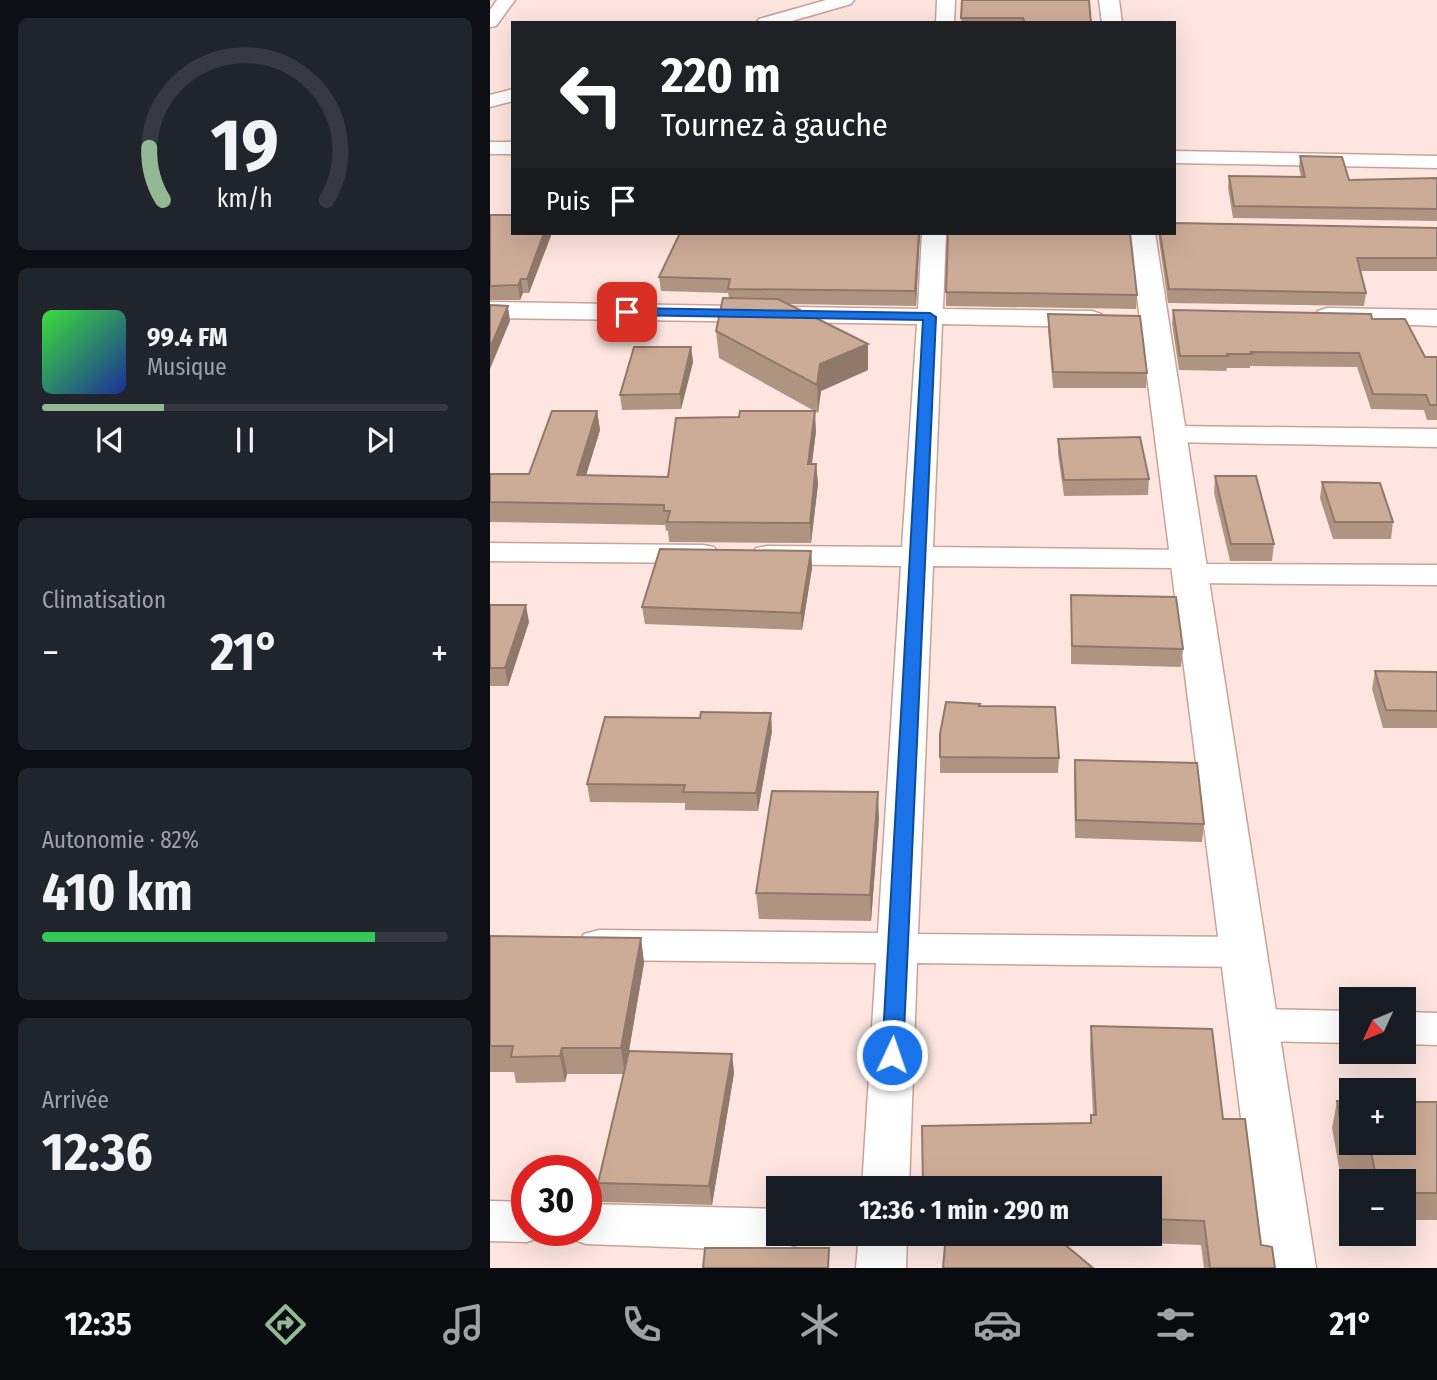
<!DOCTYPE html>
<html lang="fr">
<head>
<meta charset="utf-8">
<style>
	:root { --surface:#171b24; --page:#20242c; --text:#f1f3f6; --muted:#9ea1a6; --line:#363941; --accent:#92b994 }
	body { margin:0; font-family:"Fira Sans Condensed",sans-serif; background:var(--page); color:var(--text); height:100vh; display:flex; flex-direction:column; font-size:26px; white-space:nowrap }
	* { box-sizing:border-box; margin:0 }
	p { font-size:23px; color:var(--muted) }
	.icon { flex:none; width:38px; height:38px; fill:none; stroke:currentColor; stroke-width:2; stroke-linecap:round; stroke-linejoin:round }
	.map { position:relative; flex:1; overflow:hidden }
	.sheet { display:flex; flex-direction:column; gap:18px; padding:18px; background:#0d0f14; width:490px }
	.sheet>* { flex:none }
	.hud { position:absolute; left:21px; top:21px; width:665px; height:214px; border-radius:0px; box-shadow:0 7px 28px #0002; background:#202124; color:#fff; overflow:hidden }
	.needle { width:46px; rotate:226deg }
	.buttons { position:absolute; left:849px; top:987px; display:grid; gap:14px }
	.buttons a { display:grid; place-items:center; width:77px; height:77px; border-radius:0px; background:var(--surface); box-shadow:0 7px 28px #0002; font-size:35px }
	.speed { position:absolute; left:21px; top:1155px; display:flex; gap:14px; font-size:35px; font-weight:700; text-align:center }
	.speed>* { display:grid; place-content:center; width:91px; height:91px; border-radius:50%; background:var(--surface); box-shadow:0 7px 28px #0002; line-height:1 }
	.speed .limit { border:10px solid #d22; background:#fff; color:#111 }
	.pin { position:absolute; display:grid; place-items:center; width:60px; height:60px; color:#fff; margin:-30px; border-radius:14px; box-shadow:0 4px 10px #0006 }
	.me { position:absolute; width:77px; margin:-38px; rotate:3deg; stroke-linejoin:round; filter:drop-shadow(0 0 5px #0008) }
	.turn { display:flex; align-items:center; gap:24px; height:147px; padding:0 35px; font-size:32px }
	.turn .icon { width:91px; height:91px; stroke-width:2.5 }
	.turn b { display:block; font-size:49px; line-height:60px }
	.then { display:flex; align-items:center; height:66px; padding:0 35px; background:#0003; gap:14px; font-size:26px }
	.big { font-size:52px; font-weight:700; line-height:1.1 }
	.sheet .widget { flex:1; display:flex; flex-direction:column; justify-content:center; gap:10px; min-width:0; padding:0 24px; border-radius:10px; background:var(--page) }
	.sheet .dial { align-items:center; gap:0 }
	.dial svg { height:182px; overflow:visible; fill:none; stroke:var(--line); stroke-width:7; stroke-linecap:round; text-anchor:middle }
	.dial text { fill:var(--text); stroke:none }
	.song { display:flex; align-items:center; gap:21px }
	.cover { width:84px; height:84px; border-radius:10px; background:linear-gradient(135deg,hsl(120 70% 55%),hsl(230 70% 35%)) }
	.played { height:7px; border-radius:4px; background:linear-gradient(90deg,var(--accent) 30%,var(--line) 30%) }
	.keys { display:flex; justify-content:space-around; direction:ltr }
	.heat { display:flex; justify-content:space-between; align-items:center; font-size:38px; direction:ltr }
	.charge { height:10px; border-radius:5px; background:linear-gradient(90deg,#34c759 82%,var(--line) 0) }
	.trip { position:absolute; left:276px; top:1176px; width:396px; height:70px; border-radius:0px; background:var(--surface); box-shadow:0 7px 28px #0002; font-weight:700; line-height:70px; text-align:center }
	.dock { display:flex; height:112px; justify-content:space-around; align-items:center; background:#090b0e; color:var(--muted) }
	.dock .icon { width:49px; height:49px }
	.dock .current { color:var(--accent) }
	.dock b { font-size:32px; color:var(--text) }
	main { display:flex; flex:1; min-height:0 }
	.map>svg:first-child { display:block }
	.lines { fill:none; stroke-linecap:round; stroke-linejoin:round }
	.minor-casing { stroke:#c9a298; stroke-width:3 }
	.tertiary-casing { stroke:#c9a298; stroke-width:3 }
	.minor { fill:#fff; fill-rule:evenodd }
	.tertiary { fill:#fff; fill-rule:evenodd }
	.wall { fill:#b09482 }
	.shaded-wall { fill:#90786a }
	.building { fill:#cdac97; stroke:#90786a; stroke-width:2 }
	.route { fill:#1a73e8; stroke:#114b97; stroke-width:2 }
</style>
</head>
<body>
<main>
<section class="sheet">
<div class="widget dial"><svg viewBox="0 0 100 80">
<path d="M14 69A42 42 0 1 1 86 69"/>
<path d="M14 69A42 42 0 0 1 8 46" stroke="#92b994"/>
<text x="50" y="56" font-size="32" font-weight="700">19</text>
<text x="50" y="72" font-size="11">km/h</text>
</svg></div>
<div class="widget">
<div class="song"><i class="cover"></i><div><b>99.4 FM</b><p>Musique</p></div></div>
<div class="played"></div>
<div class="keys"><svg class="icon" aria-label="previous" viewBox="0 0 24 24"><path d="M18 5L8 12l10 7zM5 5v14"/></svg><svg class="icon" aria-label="pause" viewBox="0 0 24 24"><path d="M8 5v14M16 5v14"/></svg><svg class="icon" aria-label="next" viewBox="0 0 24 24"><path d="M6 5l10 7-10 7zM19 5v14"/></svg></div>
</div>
<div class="widget"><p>Climatisation</p>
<div class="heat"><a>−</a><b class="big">21°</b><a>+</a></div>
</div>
<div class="widget"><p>Autonomie · 82%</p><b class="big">410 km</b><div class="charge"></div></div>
<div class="widget"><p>Arrivée</p><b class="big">12:36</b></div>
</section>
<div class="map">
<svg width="947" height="1268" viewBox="0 0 947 1268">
	<rect width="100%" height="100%" fill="#fee5df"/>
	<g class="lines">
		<defs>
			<path id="minor" d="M 7,0 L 25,0 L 6,26 L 0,27 L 0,10 Z
				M 336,0 L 364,0 L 361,4 L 295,23 L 266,23 L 269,19 Z
				M 447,0 L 465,0 L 464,23 L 446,23 Z
				M 23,89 L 23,101 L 0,107 L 0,95 Z
				M 0,142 L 23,142 L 23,154 L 0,154 Z
				M 684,151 L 947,156 L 947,168 L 684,163 Z
				M 432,233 L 456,233 L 453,309 L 602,311 L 611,314 L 615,319 L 611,324 L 602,327 L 452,324 L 443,547 L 698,550 L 709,552 L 714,559 L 711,564 L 947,565 L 947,585 L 700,583 L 689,580 L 684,573 L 687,568 L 443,566 L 428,934 L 754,937 L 769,941 L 775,952 L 769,963 L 754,967 L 427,963 L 419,1188 L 372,1188 L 386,963 L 109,960 L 94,956 L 88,945 L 94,934 L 109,930 L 388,933 L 411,566 L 277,564 L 266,562 L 261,555 L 266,548 L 277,546 L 412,547 L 427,324 L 0,318 L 0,302 L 428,309 Z
				M 837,308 L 947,310 L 947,326 L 828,321 L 824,316 L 828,311 Z
				M 680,426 L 947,429 L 947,447 L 680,442 L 670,440 L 666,434 L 670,428 Z
				M 0,543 L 213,545 L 224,547 L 229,554 L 224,561 L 213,563 L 0,561 Z
				M 764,1009 L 861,1011 L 861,1043 L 764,1041 L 749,1037 L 742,1025 L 749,1013 Z
				M 914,1012 L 947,1013 L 947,1045 L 914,1044 Z
				M 0,1201 L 37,1202 L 37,1230 L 57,1230 L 54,1236 L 37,1242 L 0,1241 Z
				M 96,1204 L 289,1209 L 289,1234 L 311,1234 L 306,1245 L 289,1251 L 96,1244 L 79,1238 L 75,1230 L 96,1230 Z
				M 369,1234 L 417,1234 L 416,1268 L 366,1268 Z"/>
			<path id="tertiary" d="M 609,0 L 629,0 L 632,23 L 612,23 Z
				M 639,233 L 665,233 L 826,1268 L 770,1268 Z"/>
		</defs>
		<use href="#minor" class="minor-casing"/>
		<use href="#tertiary" class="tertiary-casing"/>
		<use href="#minor" class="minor"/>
		<use href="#tertiary" class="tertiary"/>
	</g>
	<path class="wall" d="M 472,0 L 601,23 L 471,23 Z
		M 810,156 L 859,180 L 947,178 L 947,221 L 743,218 L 738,188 L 739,176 L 811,177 L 809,168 Z
		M 0,215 L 23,233 L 62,233 L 39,293 L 33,293 L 30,300 L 0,300 Z
		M 947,228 L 947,271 L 870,271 L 876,293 L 874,306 L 678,303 L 668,233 Z
		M 430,233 L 426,306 L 298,304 L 378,370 L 331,391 L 328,413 L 229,358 L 226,331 L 239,298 L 238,293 L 171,291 L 169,277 Z
		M 456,292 L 647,295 L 646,309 L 456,306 Z
		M 683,310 L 882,319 L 935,357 L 947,357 L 947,420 L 937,420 L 934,410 L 881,409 L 867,367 L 760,366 L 760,368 L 737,368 L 736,371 L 689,370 L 682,324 Z
		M 558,314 L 657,373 L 656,388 L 563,388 L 558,329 Z
		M 201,347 L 203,362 L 191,409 L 132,410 L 130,395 Z
		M 107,411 L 110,430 L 96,475 L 178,477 L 326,431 L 322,464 L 326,464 L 328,484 L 321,543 L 179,542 L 178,531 L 176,531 L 175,525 L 0,522 L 0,474 L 39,474 Z
		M 568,439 L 659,479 L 658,495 L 574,496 L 568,454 Z
		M 725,476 L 784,544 L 782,561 L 740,561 L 724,493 Z
		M 832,482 L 903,522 L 901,539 L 843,539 L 830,498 Z
		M 321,551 L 322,568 L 312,630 L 155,624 L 152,607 Z
		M 581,595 L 693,649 L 691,667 L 581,664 Z
		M 0,605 L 39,622 L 18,686 L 0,686 Z
		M 885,671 L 947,672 L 947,728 L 893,728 L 882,689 Z
		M 490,706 L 569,758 L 568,773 L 450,773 L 450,734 Z
		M 282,731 L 268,811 L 195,810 L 195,803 L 100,802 L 97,784 Z
		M 585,760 L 714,824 L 712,842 L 585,838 L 584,777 Z
		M 389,818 L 381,921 L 269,919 L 266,893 Z
		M 0,936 L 151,938 L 154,963 L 138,1056 L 242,1054 L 244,1073 L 222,1205 L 112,1202 L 108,1183 L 134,1074 L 77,1074 L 75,1082 L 26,1083 L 24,1072 L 0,1072 Z
		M 601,1026 L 733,1119 L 771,1245 L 785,1268 L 714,1268 L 711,1245 L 570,1240 L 434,1239 L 434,1234 L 660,1234 L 660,1188 L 600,1123 L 601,1115 L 603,1115 L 600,1050 Z
		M 847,1101 L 947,1102 L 947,1220 L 914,1220 L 914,1181 L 876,1181 L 874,1174 L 850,1173 L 842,1128 Z"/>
	<path class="shaded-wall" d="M 54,233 L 62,233 L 39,293 L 37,279 Z
		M 429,233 L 430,233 L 426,306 L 425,291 Z
		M 31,279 L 33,293 L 30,300 L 28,285 Z
		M 18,306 L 20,321 L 0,369 L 0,348 Z
		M 378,344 L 378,370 L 331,391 L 328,413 L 327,385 L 330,364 Z
		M 201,347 L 203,362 L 191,409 L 190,394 Z
		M 107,411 L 110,430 L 90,495 L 87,475 Z
		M 325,411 L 326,431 L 319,484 L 318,464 Z
		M 326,464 L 328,484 L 321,543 L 320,523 Z
		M 321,551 L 322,568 L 312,630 L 311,613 Z
		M 36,605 L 39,622 L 18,686 L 15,668 Z
		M 281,713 L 282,731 L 268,811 L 266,793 Z
		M 388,792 L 389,818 L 381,921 L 380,895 Z
		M 151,938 L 154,963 L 135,1074 L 131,1048 Z
		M 72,1048 L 77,1074 L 75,1082 L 70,1056 Z
		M 242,1054 L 244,1073 L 222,1205 L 219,1186 Z"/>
	<path class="building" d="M 472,0 L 599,0 L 601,23 L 535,23 L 533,18 L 471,18 Z
		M 810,156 L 852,157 L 859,180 L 947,178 L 947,209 L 744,206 L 739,176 L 815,177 Z
		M 0,215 L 23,215 L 23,233 L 54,233 L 37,279 L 31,279 L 28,285 L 0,286 Z
		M 684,223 L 947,228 L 947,258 L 867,258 L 876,293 L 679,289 L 670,233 L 684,233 Z
		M 190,233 L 429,233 L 425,291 L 238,289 L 240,279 L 169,277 Z
		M 458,233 L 640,233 L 647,295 L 456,292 Z
		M 233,298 L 288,299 L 378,344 L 330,364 L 327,385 L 226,331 Z
		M 0,305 L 18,306 L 0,348 Z
		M 683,310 L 881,314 L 882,319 L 915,319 L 935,357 L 947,357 L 947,405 L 940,405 L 936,395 L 883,394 L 869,353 L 761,352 L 762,354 L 737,354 L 738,356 L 690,356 Z
		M 558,314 L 650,316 L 657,373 L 563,372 Z
		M 144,347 L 201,347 L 190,394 L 130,395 Z
		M 62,411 L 107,411 L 87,475 L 178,477 L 186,418 L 249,417 L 250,411 L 325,411 L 318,464 L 326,464 L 320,523 L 177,522 L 180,511 L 174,511 L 174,505 L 0,502 L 0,474 L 39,474 Z
		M 650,437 L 659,479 L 574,480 L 568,439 Z
		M 725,476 L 766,476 L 784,544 L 741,544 Z
		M 832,482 L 890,483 L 903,522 L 845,522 Z
		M 170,549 L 321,551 L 311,613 L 152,607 Z
		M 581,595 L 686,597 L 693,649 L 582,646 Z
		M 0,605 L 36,605 L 15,668 L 0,668 Z
		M 885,671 L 947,672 L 947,711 L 896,710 Z
		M 456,702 L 490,704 L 489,706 L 565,707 L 569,758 L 450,757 L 450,734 Z
		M 211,712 L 281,713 L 266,793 L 193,792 L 195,785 L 97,784 L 115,717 L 210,718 Z
		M 585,760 L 707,763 L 714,824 L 586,820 Z
		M 282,791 L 388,792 L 380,895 L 266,893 Z
		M 0,936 L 151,938 L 131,1048 L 72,1048 L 70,1056 L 21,1057 L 23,1046 L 0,1046 Z
		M 601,1026 L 722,1029 L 733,1119 L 755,1119 L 771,1245 L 782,1247 L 785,1268 L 720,1268 L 714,1221 L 660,1219 L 660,1188 L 433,1188 L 432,1126 L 601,1123 L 601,1115 L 606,1115 Z
		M 139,1051 L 242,1054 L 219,1186 L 108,1183 Z
		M 847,1101 L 861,1101 L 861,1143 L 914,1143 L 914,1102 L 947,1102 L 947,1193 L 914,1193 L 914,1181 L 887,1181 L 880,1147 L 855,1146 Z
		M 456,1234 L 562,1234 L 603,1268 L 453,1268 Z
		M 215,1248 L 339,1248 L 338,1268 L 213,1268 Z"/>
	<path class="route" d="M 137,308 L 440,313 L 446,317 L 413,1055 L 410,1061 L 402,1063 L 395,1061 L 392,1055 L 433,320 L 133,315 L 133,309 Z"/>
</svg>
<div class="buttons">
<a><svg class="needle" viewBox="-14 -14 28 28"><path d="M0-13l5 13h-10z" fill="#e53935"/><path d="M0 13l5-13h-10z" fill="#9ea1a6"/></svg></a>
<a>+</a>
<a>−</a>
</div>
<div class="speed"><div class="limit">30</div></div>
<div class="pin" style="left:137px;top:312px;background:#d93025"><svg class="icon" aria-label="arrive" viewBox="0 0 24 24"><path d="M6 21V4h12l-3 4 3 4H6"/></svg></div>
<svg class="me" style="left:402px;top:1055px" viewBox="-20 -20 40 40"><circle r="17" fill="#1a73e8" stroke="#fff" stroke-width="3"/><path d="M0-11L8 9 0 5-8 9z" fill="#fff"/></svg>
<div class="trip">12:36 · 1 min · 290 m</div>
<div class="hud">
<div class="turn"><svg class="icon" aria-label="left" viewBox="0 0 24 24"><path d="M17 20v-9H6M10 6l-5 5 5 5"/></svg><div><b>220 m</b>Tournez à gauche</div></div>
<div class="then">Puis<svg class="icon" aria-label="arrive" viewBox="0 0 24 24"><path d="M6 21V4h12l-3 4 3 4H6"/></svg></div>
</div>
</div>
</main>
<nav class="dock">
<b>12:35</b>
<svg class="icon current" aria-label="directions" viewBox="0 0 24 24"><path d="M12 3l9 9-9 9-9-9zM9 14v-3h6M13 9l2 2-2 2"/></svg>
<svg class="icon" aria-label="music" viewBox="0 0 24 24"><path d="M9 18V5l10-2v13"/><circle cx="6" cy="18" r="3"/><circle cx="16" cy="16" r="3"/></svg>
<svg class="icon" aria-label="phone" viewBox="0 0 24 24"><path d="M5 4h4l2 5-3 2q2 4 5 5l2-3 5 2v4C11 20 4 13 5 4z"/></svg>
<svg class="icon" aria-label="climate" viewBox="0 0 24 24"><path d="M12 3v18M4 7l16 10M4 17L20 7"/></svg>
<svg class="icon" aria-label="car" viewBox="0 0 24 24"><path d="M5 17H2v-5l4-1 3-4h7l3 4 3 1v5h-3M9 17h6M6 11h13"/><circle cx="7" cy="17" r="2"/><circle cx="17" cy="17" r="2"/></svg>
<svg class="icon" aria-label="filters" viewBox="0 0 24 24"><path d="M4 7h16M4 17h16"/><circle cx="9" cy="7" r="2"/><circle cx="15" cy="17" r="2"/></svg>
<b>21°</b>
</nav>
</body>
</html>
